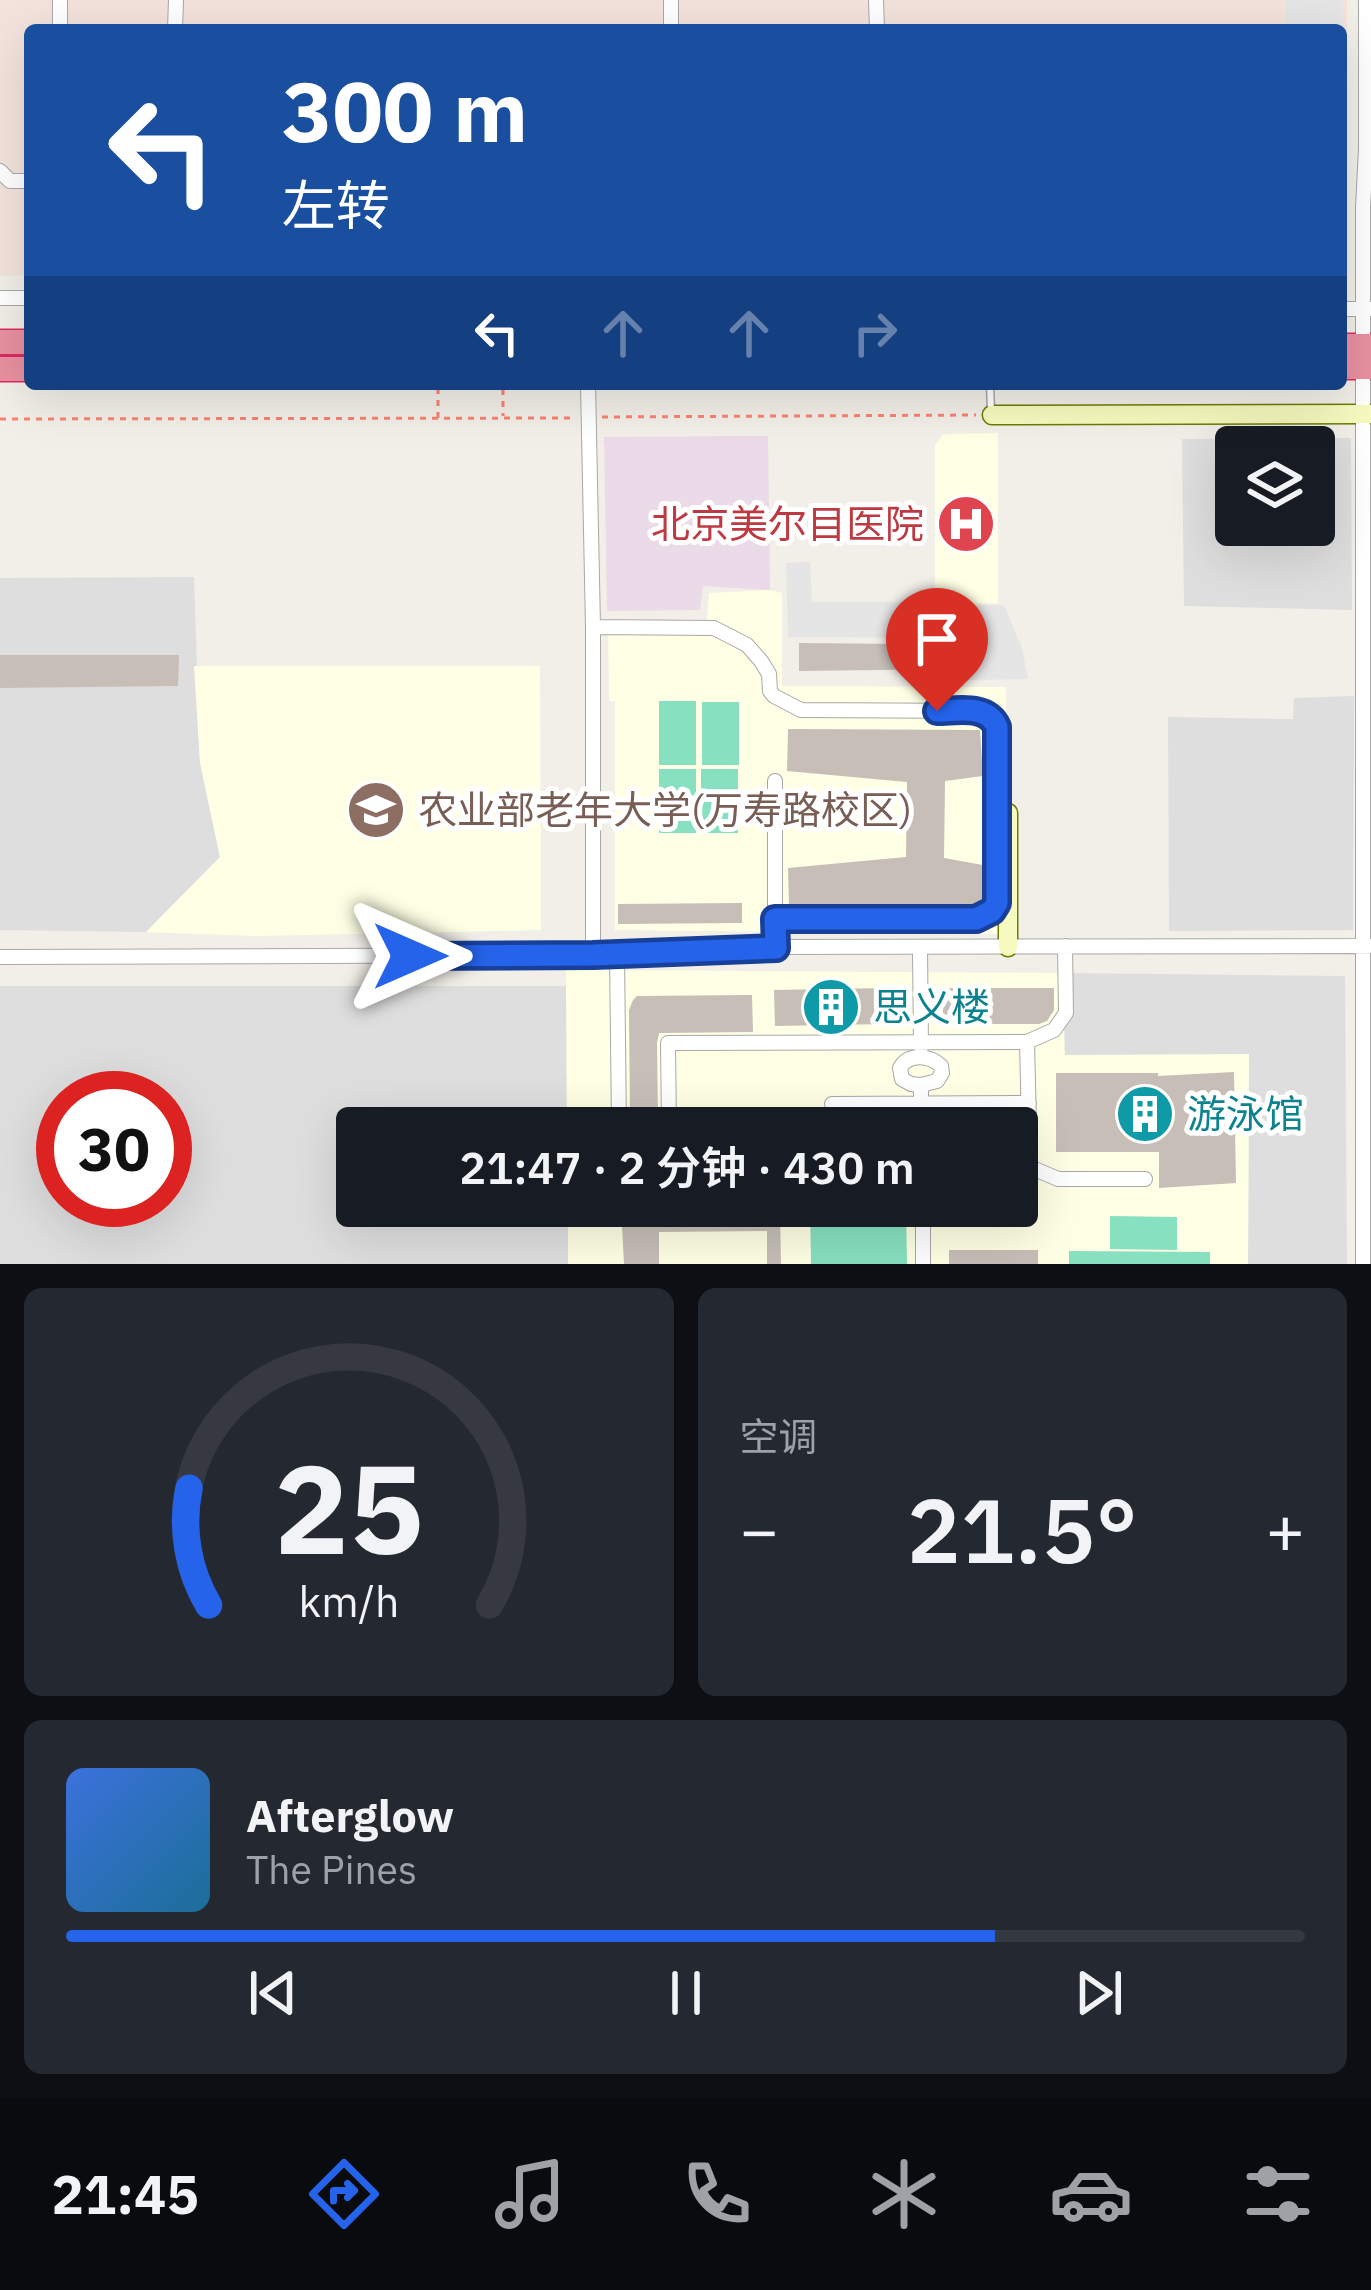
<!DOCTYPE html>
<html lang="zh">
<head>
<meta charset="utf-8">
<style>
	:root { --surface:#171b24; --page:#242831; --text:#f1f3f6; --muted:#9ea1a6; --line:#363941; --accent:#2563eb }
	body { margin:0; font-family:"IBM Plex Sans","Noto Sans SC",sans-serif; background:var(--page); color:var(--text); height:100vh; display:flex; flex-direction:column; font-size:45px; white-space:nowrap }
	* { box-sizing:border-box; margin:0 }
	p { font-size:39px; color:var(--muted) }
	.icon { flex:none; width:66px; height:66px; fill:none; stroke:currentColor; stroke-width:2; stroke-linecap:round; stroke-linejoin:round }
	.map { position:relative; height:1264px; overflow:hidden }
	.panel { display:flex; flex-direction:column; gap:24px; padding:24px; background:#0d0f14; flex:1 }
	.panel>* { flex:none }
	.banner { position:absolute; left:24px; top:24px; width:1323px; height:366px; border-radius:12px; box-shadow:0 12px 48px #0002; background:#1a4fa0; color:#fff; overflow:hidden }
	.tools { position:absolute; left:1215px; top:426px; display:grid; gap:24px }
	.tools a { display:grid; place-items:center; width:120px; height:120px; border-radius:12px; background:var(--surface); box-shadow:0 12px 48px #0002; font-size:60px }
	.speed { position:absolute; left:36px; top:1071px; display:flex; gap:24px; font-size:60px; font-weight:700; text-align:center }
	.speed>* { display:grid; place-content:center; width:156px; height:156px; border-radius:50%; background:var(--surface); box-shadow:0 12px 48px #0002; line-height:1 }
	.speed .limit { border:18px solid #d22; background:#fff; color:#111 }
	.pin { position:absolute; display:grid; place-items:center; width:102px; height:102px; color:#fff; margin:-123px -51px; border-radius:50% 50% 50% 0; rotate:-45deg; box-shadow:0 0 12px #0007 }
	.pin .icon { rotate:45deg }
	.me { position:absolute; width:132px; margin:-66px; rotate:90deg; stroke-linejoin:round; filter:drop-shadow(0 0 9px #0008) }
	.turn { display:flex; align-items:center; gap:42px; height:252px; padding:0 60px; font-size:54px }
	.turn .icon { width:156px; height:156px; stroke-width:2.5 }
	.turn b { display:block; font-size:84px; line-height:102px }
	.lanes { display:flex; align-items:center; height:114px; padding:0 60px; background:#0003; justify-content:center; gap:60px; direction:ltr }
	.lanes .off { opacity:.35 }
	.big { font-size:90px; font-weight:600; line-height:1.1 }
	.panel .card { flex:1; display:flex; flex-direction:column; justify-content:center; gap:18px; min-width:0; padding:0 42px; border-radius:18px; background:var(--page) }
	.panel .dial { align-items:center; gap:0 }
	.dial svg { height:312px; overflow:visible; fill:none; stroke:var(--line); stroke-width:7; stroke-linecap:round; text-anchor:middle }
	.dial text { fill:var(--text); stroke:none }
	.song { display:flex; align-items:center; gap:36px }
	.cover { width:144px; height:144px; border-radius:18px; background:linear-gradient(135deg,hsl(220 70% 55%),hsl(200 70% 35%)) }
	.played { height:12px; border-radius:6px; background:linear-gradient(90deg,var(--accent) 75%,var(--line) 75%) }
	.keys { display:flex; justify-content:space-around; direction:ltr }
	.heat { display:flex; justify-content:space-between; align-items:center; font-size:66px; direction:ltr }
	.panel .tiles { flex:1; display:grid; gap:24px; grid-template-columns:1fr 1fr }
	.card:last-child { grid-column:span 2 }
	.trip { position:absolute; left:336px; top:1107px; width:702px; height:120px; border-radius:12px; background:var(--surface); box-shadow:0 12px 48px #0002; font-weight:600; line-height:120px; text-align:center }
	.menu { display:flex; height:192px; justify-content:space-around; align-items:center; background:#090b0e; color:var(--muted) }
	.menu .icon { width:84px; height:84px }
	.menu .selected { color:var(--accent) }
	.menu b { font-size:54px; color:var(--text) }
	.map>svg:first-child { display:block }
	.residential { fill:#dfdede; fill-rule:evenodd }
	.industrial { fill:#ebdae7 }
	.education { fill:#feffe4 }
	.military { fill:#f3e3dc }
	.pitch { fill:#87e0bf }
	.parking { fill:#e5e5e5 }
	.building { fill:#c6beb7 }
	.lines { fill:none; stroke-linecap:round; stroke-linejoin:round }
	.lane-casing { stroke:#a8a8a8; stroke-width:9 }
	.street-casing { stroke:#a8a8a8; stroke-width:16 }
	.secondary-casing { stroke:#6d7c05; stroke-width:21 }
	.highway-casing { stroke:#db2a63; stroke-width:27 }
	.path { stroke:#fa8271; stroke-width:3; stroke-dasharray:6 6; stroke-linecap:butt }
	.lane { stroke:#fff; stroke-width:6 }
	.street { stroke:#fff; stroke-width:14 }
	.secondary { stroke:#f6fabe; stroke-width:18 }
	.highway { stroke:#e891a0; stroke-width:24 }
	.route-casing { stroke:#184099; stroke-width:30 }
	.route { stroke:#2563eb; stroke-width:21 }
	.labels { text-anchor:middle; stroke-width:10; stroke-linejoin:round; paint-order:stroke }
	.health-label { font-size:39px; fill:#be3a42; stroke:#fff; text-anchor:end }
	.education-label { font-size:39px; fill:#785e54; stroke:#fff; text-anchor:start }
	.culture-label { font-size:39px; fill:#0d838f; stroke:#fff; text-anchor:start }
</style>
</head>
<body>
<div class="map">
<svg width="1371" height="1264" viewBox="0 0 1371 1264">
	<rect width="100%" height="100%" fill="#f2efe8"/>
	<path class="residential" d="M 1351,438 L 1352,610 L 1184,606 L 1182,439 ZM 1314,447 L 1314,525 L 1236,525 L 1236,447 Z
		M 194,577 L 200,763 L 220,857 L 146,932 L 0,930 L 0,578 Z
		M 1354,696 L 1353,930 L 1169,931 L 1168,717 L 1293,719 L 1294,698 Z
		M 1062,973 L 1345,976 L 1347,1264 L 1248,1264 L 1249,1055 L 1064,1055 Z
		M 0,986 L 566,986 L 567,1128 L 357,1128 L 357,1206 L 568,1206 L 568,1264 L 0,1264 ZM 63,1098 L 165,1098 L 165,1200 L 63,1200 Z"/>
	<path class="industrial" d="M 768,436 L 770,590 L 703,586 L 700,610 L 607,611 L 604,437 Z"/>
	<path class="education" d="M 998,433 L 998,603 L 935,604 L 935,445 L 943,434 Z
		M 770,590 L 782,593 L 782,686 L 1006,687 L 1004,934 L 615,930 L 615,701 L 609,701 L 608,620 L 707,620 L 709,593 Z
		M 194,666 L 540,666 L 541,930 L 258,936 L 146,932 L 220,857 L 200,763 Z
		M 566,970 L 1062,973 L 1065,1055 L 1249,1054 L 1248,1264 L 568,1264 L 568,1206 L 1017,1206 L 1017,1128 L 567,1128 Z"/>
	<path class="military" d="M 0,0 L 1347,0 L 1346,277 L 1341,277 L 1341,30 L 30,30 L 30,275 L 0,276 Z"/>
	<path class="pitch" d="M 659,701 L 696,701 L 696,765 L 659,765 Z
		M 702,702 L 739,702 L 739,765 L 702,765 Z
		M 659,769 L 696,769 L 696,833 L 659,833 Z
		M 701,769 L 738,769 L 738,833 L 701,833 Z
		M 810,1206 L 906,1206 L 907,1264 L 811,1264 Z
		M 1110,1216 L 1177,1217 L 1177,1250 L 1110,1249 Z
		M 1069,1251 L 1210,1252 L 1210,1264 L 1069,1264 Z"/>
	<path class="parking" d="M 1286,0 L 1343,0 L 1342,110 L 1341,30 L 1286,30 Z
		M 810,562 L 812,602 L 921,602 L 922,606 L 1004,605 L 1022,648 L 1028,679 L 968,680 L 965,638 L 788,637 L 786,563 Z"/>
	<path class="building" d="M 904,640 L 963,641 L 963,669 L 799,671 L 799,643 L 904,644 Z
		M 0,655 L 179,655 L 178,686 L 0,688 Z
		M 788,729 L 980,730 L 983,776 L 945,781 L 944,858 L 983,865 L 982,904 L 973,908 L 789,907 L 788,868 L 906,857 L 907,782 L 787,771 Z
		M 742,903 L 742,923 L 618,924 L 618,904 Z
		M 886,988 L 887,1024 L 775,1026 L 774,990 Z
		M 943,988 L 1054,988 L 1054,1010 L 1047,1021 L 1039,1024 L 943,1024 Z
		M 752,995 L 753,1032 L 659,1033 L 657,1043 L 658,1118 L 630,1119 L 629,1010 L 633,1000 L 637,996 Z
		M 1234,1072 L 1236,1183 L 1159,1188 L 1159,1152 L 1056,1152 L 1056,1073 L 1158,1073 L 1158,1076 Z
		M 1002,1114 L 1003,1128 L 846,1128 L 846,1115 Z
		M 621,1206 L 766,1206 L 766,1213 L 780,1213 L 781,1264 L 767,1264 L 767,1231 L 659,1232 L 659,1264 L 624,1264 Z
		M 949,1250 L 1038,1250 L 1038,1264 L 949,1264 Z"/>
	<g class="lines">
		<defs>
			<path id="lane" d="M 990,384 L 991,411"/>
			<path id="street" d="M 60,0 L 60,30
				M 671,0 L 671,30
				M 876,0 L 877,30
				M 175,30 L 176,0
				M 0,171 L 10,181 L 30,181
				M 0,298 L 30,298
				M 1341,309 L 1371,309
				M 588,384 L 593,627 L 593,955
				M 593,627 L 714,628 L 747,645 L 761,661 L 769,674 L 770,691 L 774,696 L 801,710 L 982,711 L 993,718 L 997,727 L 997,903 L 992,911 L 976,919 L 775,919 L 775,948
				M 775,919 L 775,781
				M 920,947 L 921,1047
				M 617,953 L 619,1128
				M 0,957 L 593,955 L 745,947 L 1371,946
				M 1027,1042 L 1054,1030 L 1066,1013 L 1065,946
				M 921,1085 L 911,1084 L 902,1079 L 900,1068 C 908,1053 930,1055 941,1066 L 942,1073 L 937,1081 L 921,1085 L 921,1104
				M 832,1104 L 1029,1103
				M 669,1128 L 668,1043 L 1027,1042 L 1030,1167
				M 1017,1170 L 1030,1167 L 1058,1179 L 1145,1179
				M 923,1206 L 923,1264
				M 1363,1264 L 1363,208 L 1366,148 L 1366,0"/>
			<path id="secondary" d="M 992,415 L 1371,414
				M 1008,813 L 1008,947"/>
			<path id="highway" d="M 0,342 L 30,342
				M 1341,346 L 1371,346
				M 1341,367 L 1371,367
				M 0,369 L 30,369"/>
		</defs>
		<use href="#lane" class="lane-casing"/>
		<use href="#street" class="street-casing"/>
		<use href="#secondary" class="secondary-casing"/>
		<use href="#highway" class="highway-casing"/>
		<path class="path" d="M 602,417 L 976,415
			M 438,418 L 438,388 L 503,388 L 503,416
			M 0,419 L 574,418"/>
		<use href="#lane" class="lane"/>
		<use href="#street" class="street"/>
		<use href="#secondary" class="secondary"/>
		<use href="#highway" class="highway"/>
	</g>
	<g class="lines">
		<defs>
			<path id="route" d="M 410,956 L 593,955 L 776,948 L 775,919 L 976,919 L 992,911 L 997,903 L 997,727 C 987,704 958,711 937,711"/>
		</defs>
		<use href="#route" class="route-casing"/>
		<use href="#route" class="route"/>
	</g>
	<defs>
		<symbol id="hospital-disc" viewBox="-11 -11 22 22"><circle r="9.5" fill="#e0444e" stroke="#fff"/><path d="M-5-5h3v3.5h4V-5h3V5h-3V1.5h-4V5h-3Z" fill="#fff"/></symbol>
		<symbol id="university-disc" viewBox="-11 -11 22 22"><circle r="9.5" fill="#8d6e63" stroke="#fff"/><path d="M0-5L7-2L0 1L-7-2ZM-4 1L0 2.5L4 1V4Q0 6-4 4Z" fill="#fff"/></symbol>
		<symbol id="building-disc" viewBox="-11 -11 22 22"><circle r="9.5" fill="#0f9aa8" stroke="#fff"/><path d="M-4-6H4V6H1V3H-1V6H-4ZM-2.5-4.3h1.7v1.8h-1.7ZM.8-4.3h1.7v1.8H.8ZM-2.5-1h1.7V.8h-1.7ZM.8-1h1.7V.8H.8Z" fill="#fff"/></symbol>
	</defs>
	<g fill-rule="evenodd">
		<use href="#hospital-disc" x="933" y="491" width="66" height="66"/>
		<use href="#university-disc" x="343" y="777" width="66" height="66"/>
		<use href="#building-disc" x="798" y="974" width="66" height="66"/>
		<use href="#building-disc" x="1112" y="1081" width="66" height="66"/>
	</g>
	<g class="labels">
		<g class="health-label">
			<text x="924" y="538">北京美尔目医院</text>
		</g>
		<g class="education-label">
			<text x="418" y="824">农业部老年大学(万寿路校区)</text>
		</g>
		<g class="culture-label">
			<text x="873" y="1021">思义楼</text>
			<text x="1187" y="1128">游泳馆</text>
		</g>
	</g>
</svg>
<div class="tools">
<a><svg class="icon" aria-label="layers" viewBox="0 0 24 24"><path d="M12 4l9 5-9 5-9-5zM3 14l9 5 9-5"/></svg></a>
</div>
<div class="speed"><div class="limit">30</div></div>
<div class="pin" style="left:937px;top:711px;background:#d93025"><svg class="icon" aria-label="arrive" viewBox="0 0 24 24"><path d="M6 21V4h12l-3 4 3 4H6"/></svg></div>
<svg class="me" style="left:410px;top:956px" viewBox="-20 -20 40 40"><path d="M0-17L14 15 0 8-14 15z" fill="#2563eb" stroke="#fff" stroke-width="4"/></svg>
<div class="trip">21:47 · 2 分钟 · 430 m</div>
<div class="banner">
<div class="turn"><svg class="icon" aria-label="left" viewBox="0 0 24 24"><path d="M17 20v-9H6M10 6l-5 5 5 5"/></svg><div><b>300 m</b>左转</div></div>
<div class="lanes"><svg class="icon" aria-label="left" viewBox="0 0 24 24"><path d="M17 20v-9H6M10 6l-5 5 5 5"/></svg><svg class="icon off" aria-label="ahead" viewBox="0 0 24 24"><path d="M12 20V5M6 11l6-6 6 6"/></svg><svg class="icon off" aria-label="ahead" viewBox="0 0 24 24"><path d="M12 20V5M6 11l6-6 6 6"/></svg><svg class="icon off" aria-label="right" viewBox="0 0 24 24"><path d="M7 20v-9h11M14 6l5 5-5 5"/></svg></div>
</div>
</div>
<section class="panel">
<div class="tiles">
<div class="card dial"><svg viewBox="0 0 100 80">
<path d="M14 69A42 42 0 1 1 86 69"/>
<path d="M14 69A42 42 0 0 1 9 39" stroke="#2563eb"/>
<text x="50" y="56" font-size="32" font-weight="700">25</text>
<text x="50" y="72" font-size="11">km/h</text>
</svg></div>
<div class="card"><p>空调</p>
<div class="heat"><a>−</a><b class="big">21.5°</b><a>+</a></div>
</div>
<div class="card">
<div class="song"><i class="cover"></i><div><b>Afterglow</b><p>The Pines</p></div></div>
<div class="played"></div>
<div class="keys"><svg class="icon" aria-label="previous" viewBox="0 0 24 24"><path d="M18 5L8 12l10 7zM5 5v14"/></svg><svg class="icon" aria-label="pause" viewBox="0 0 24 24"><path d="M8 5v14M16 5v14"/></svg><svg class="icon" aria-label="next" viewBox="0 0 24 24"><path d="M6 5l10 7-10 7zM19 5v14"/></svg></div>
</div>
</div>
</section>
<nav class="menu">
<b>21:45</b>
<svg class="icon selected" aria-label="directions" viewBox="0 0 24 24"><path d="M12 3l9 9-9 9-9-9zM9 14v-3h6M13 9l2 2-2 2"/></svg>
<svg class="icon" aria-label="music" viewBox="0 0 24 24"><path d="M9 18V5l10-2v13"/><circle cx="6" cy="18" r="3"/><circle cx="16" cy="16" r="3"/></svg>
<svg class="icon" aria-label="phone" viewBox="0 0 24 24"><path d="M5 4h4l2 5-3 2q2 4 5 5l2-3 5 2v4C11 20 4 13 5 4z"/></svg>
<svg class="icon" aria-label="climate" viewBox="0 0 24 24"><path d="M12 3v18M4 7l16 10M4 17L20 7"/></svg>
<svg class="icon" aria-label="car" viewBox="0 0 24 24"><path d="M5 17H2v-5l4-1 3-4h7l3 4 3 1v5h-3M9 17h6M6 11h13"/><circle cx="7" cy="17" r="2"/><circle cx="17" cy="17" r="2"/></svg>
<svg class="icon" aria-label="filters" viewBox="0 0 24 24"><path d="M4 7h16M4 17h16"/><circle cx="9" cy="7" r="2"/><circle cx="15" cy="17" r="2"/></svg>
</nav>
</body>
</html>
